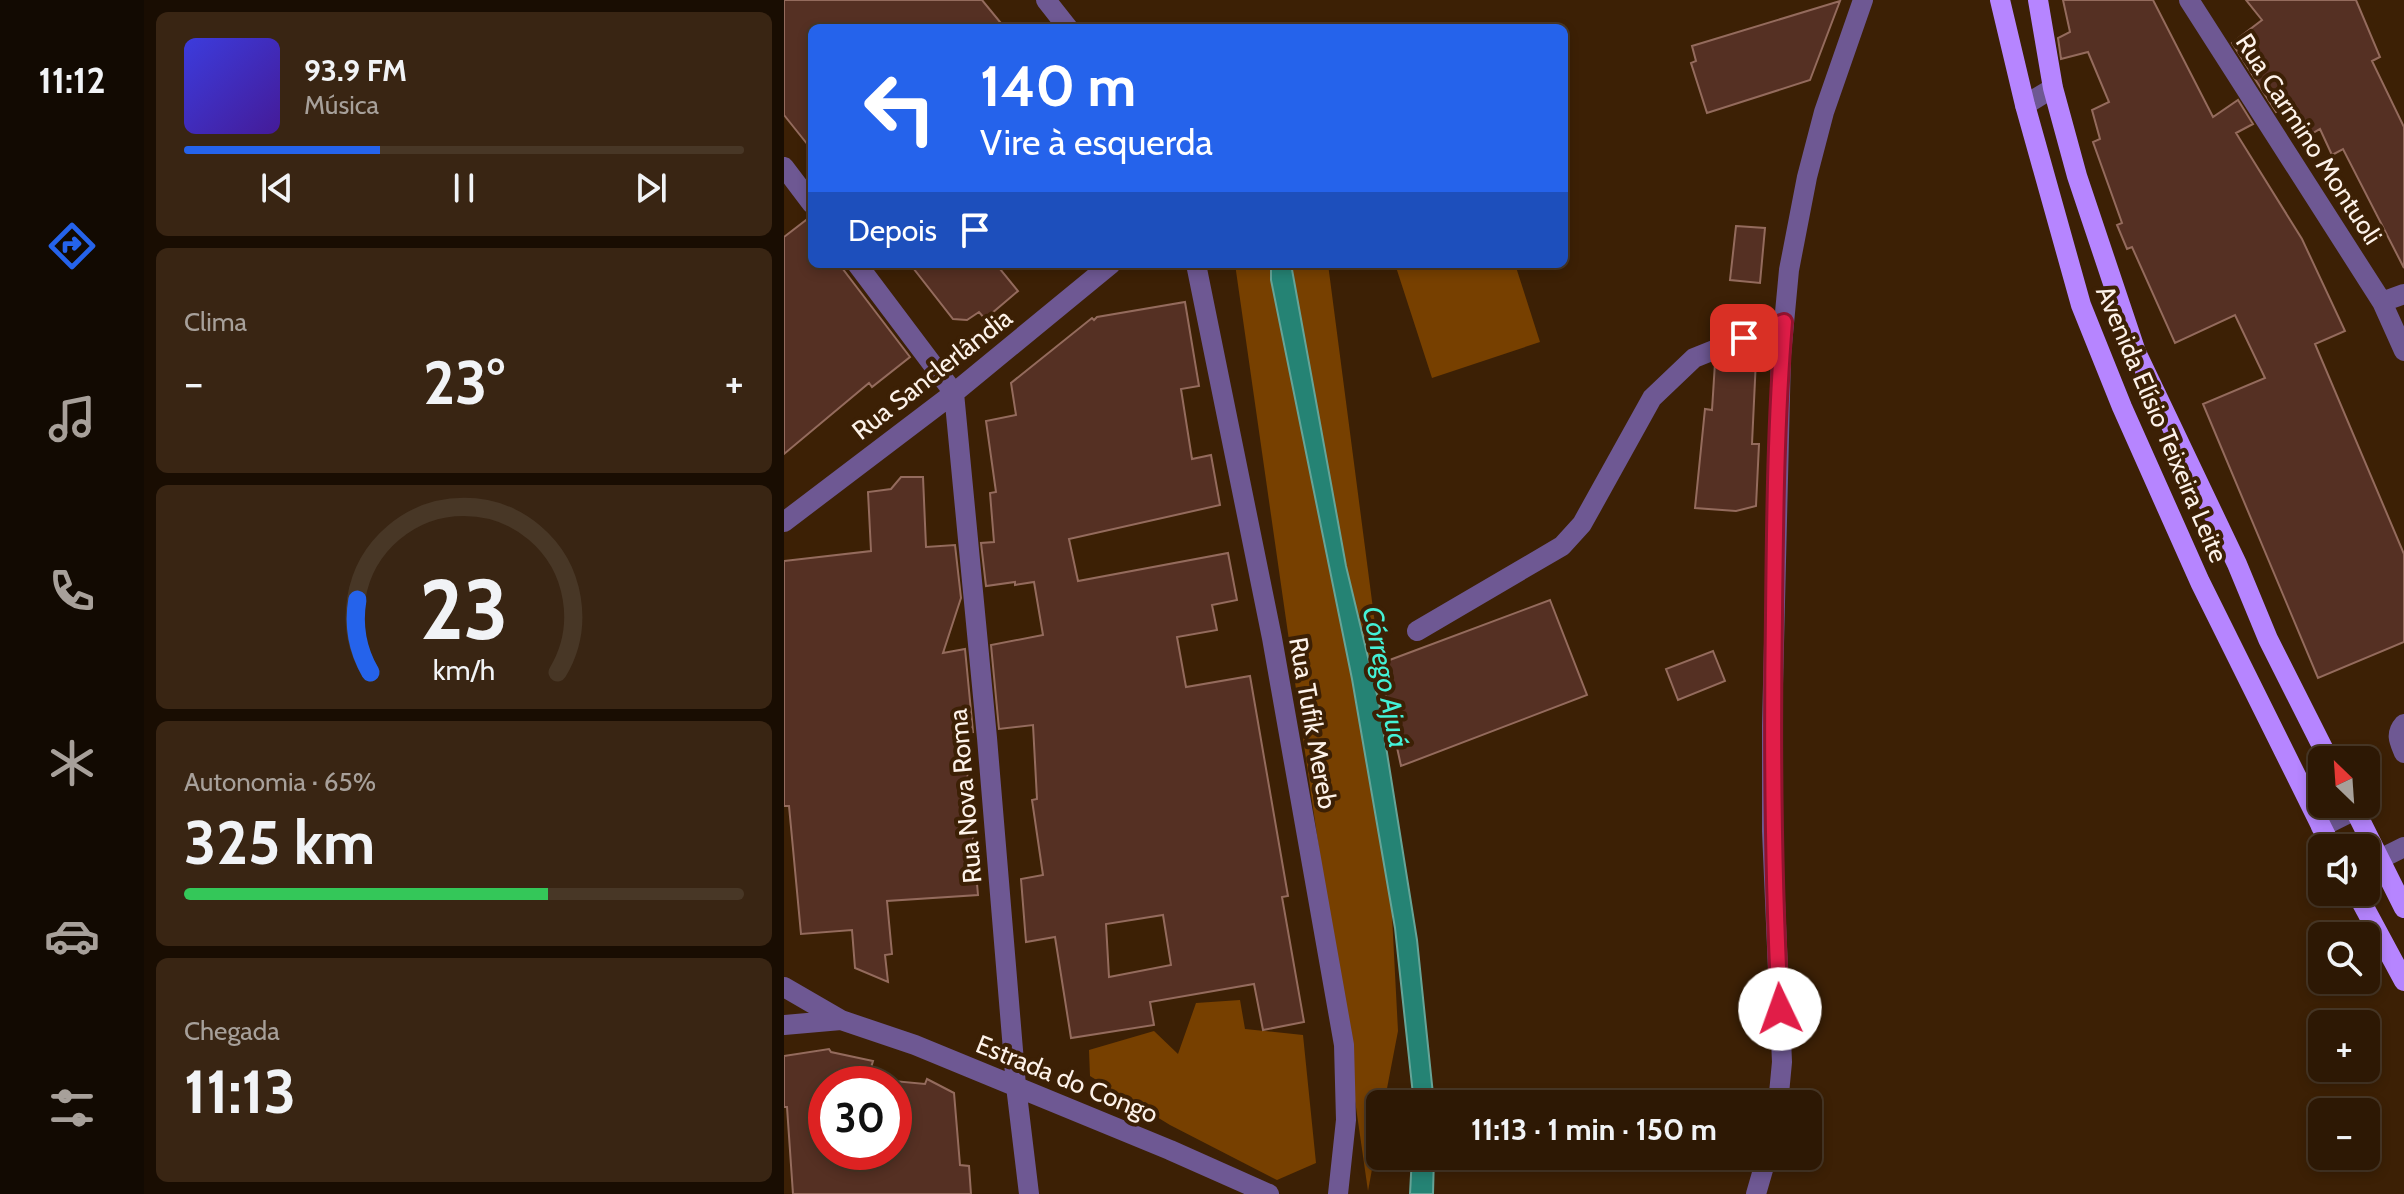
<!DOCTYPE html>
<html lang="pt">
<head>
<meta charset="utf-8">
<style>
	:root { --surface:#2d1804; --page:#392513; --text:#f1f3f6; --muted:#a7a09a; --line:#483726; --accent:#2563eb }
	body { margin:0; font-family:Cabin,sans-serif; background:var(--page); color:var(--text); height:100vh; display:flex; flex-direction:column; font-size:30px; white-space:nowrap }
	* { box-sizing:border-box; margin:0 }
	p { font-size:26px; color:var(--muted) }
	.icon { flex:none; width:44px; height:44px; fill:none; stroke:currentColor; stroke-width:2; stroke-linecap:round; stroke-linejoin:round }
	.map { position:relative; flex:1; overflow:hidden }
	.panel { display:flex; flex-direction:column; gap:12px; padding:12px; background:#190d02; width:640px }
	.panel>* { flex:none }
	.banner { position:absolute; left:24px; top:24px; width:760px; height:244px; border-radius:12px; box-shadow:0 4px 12px #0003,0 0 0 2px var(--line); background:#2563eb; color:#fff; overflow:hidden }
	.needle { width:52px; rotate:335deg }
	.controls { position:absolute; left:1524px; top:746px; display:grid; gap:16px }
	.controls a { display:grid; place-items:center; width:72px; height:72px; border-radius:12px; background:var(--surface); box-shadow:0 4px 12px #0003,0 0 0 2px var(--line); font-size:40px }
	.speed { position:absolute; left:24px; top:1066px; display:flex; gap:16px; font-size:40px; font-weight:700; text-align:center }
	.speed>* { display:grid; place-content:center; width:104px; height:104px; border-radius:50%; background:var(--surface); box-shadow:0 4px 12px #0003,0 0 0 2px var(--line); line-height:1 }
	.speed .limit { border:12px solid #d22; background:#fff; color:#111 }
	.pin { position:absolute; display:grid; place-items:center; width:68px; height:68px; color:#fff; margin:-34px; border-radius:16px; box-shadow:0 4px 12px #0006 }
	.me { position:absolute; width:88px; margin:-44px; rotate:357deg; stroke-linejoin:round; filter:drop-shadow(0 0 6px #0008) }
	.turn { display:flex; align-items:center; gap:28px; height:168px; padding:0 40px; font-size:36px }
	.turn .icon { width:104px; height:104px; stroke-width:2.5 }
	.turn b { display:block; font-size:56px; line-height:68px }
	.then { display:flex; align-items:center; height:76px; padding:0 40px; background:#0003; gap:16px; font-size:30px }
	.big { font-size:60px; font-weight:700; line-height:1.1 }
	.panel .widget { flex:1; display:flex; flex-direction:column; justify-content:center; gap:12px; min-width:0; padding:0 28px; border-radius:12px; background:var(--page) }
	.panel .dial { align-items:center; gap:0 }
	.dial svg { height:208px; overflow:visible; fill:none; stroke:var(--line); stroke-width:7; stroke-linecap:round; text-anchor:middle }
	.dial text { fill:var(--text); stroke:none }
	.song { display:flex; align-items:center; gap:24px }
	.cover { width:96px; height:96px; border-radius:12px; background:linear-gradient(135deg,hsl(240 70% 55%),hsl(260 70% 35%)) }
	.played { height:8px; border-radius:4px; background:linear-gradient(90deg,var(--accent) 35%,var(--line) 35%) }
	.keys { display:flex; justify-content:space-around; direction:ltr }
	.heat { display:flex; justify-content:space-between; align-items:center; font-size:44px; direction:ltr }
	.charge { height:12px; border-radius:6px; background:linear-gradient(90deg,#34c759 65%,var(--line) 0) }
	.trip { position:absolute; left:582px; top:1090px; width:456px; height:80px; border-radius:12px; background:var(--surface); box-shadow:0 4px 12px #0003,0 0 0 2px var(--line); font-weight:700; line-height:80px; text-align:center }
	main { display:flex; flex:1; min-height:0 }
	.menu { display:flex; flex-direction:column; width:144px; justify-content:space-around; align-items:center; background:#120a02; color:var(--muted) }
	.menu .icon { width:56px; height:56px }
	.menu .on { color:var(--accent) }
	.menu b { font-size:36px; color:var(--text) }
	.map>svg:first-child { display:block }
	.green { fill:#774000 }
	.water { fill:#258374; stroke:#66a497; stroke-width:2 }
	.building { fill:#553023; stroke:#946b5d; stroke-width:2; fill-rule:evenodd }
	.lines { fill:none; stroke-linecap:round; stroke-linejoin:round }
	.minor { stroke:#6e5893; stroke-width:20 }
	.major { stroke:#b685ff; stroke-width:20 }
	.route-casing { stroke:#92132f; stroke-width:20 }
	.route { stroke:#e11d48; stroke-width:14 }
	.labels { text-anchor:middle; stroke-width:8; stroke-linejoin:round; paint-order:stroke }
	.street-label { font-size:26px; fill:#fdf2e9; stroke:#3c2005 }
	.water-label { font-size:28px; font-style:italic; fill:#44f1d7; stroke:#3c2005 }
</style>
</head>
<body>
<main>
<nav class="menu">
<b>11:12</b>
<svg class="icon on" aria-label="directions" viewBox="0 0 24 24"><path d="M12 3l9 9-9 9-9-9zM9 14v-3h6M13 9l2 2-2 2"/></svg>
<svg class="icon" aria-label="music" viewBox="0 0 24 24"><path d="M9 18V5l10-2v13"/><circle cx="6" cy="18" r="3"/><circle cx="16" cy="16" r="3"/></svg>
<svg class="icon" aria-label="phone" viewBox="0 0 24 24"><path d="M5 4h4l2 5-3 2q2 4 5 5l2-3 5 2v4C11 20 4 13 5 4z"/></svg>
<svg class="icon" aria-label="climate" viewBox="0 0 24 24"><path d="M12 3v18M4 7l16 10M4 17L20 7"/></svg>
<svg class="icon" aria-label="car" viewBox="0 0 24 24"><path d="M5 17H2v-5l4-1 3-4h7l3 4 3 1v5h-3M9 17h6M6 11h13"/><circle cx="7" cy="17" r="2"/><circle cx="17" cy="17" r="2"/></svg>
<svg class="icon" aria-label="filters" viewBox="0 0 24 24"><path d="M4 7h16M4 17h16"/><circle cx="9" cy="7" r="2"/><circle cx="15" cy="17" r="2"/></svg>
</nav>
<section class="panel">
<div class="widget">
<div class="song"><i class="cover"></i><div><b>93.9 FM</b><p>Música</p></div></div>
<div class="played"></div>
<div class="keys"><svg class="icon" aria-label="previous" viewBox="0 0 24 24"><path d="M18 5L8 12l10 7zM5 5v14"/></svg><svg class="icon" aria-label="pause" viewBox="0 0 24 24"><path d="M8 5v14M16 5v14"/></svg><svg class="icon" aria-label="next" viewBox="0 0 24 24"><path d="M6 5l10 7-10 7zM19 5v14"/></svg></div>
</div>
<div class="widget"><p>Clima</p>
<div class="heat"><a>−</a><b class="big">23°</b><a>+</a></div>
</div>
<div class="widget dial"><svg viewBox="0 0 100 80">
<path d="M14 69A42 42 0 1 1 86 69"/>
<path d="M14 69A42 42 0 0 1 9 41" stroke="#2563eb"/>
<text x="50" y="56" font-size="32" font-weight="700">23</text>
<text x="50" y="72" font-size="11">km/h</text>
</svg></div>
<div class="widget"><p>Autonomia · 65%</p><b class="big">325 km</b><div class="charge"></div></div>
<div class="widget"><p>Chegada</p><b class="big">11:13</b></div>
</section>
<div class="map">
<svg width="1620" height="1194" viewBox="0 0 1620 1194">
	<rect width="100%" height="100%" fill="#3c2005"/>
	<path class="green" d="M 451,264 L 544,264 L 594,647 L 614,1031 L 600,1104 L 596,1104 L 596,1126 L 584,1191 Z
		M 611,264 L 731,264 L 756,342 L 648,378 Z
		M 456,1000 L 461,1029 L 519,1035 L 532,1163 L 493,1180 L 386,1125 L 306,1076 L 305,1050 L 370,1031 L 394,1054 L 412,1003 Z"/>
	<path class="water" d="M 487,264 L 507,264 L 562,566 L 595,703 L 633,940 L 650,1104 L 630,1104 L 611,928 L 568,679 L 487,280 Z
		M 628,1156 L 650,1156 L 649,1194 L 626,1194 Z"/>
	<path class="building" d="M 0,0 L 198,0 L 221,28 L 28,28 L 28,150 L 0,115 Z
		M 1279,0 L 1369,0 L 1429,117 L 1454,100 L 1469,124 L 1452,133 L 1518,239 L 1561,331 L 1531,344 L 1620,554 L 1620,642 L 1534,678 L 1419,404 L 1481,378 L 1451,315 L 1391,343 L 1348,247 L 1343,249 L 1333,225 L 1338,223 L 1309,142 L 1316,139 L 1308,110 L 1325,102 L 1304,52 L 1277,59 L 1274,38 L 1286,32 Z
		M 1462,0 L 1572,0 L 1596,57 L 1588,61 L 1620,127 L 1620,268 L 1559,149 L 1548,155 L 1536,129 L 1522,137 L 1505,105 L 1492,112 L 1448,43 L 1478,20 Z
		M 1056,1 L 1026,80 L 923,113 L 907,63 L 912,61 L 908,46 Z
		M 26,217 L 28,264 L 55,264 L 126,357 L 88,387 L 85,383 L 0,454 L 0,237 Z
		M 952,226 L 981,228 L 976,283 L 946,280 Z
		M 126,264 L 212,264 L 234,291 L 201,319 L 195,312 L 183,320 L 169,319 Z
		M 401,302 L 415,386 L 397,389 L 408,459 L 427,455 L 436,505 L 285,539 L 294,581 L 444,553 L 453,600 L 428,605 L 433,630 L 393,637 L 402,687 L 466,676 L 504,896 L 498,897 L 520,1022 L 479,1030 L 470,984 L 366,1002 L 370,1025 L 287,1038 L 271,937 L 242,942 L 237,879 L 259,875 L 248,800 L 253,799 L 249,725 L 215,729 L 207,645 L 259,635 L 250,582 L 231,585 L 231,582 L 202,586 L 197,543 L 210,542 L 206,493 L 212,492 L 202,421 L 232,415 L 227,383 L 308,318 L 310,320 L 313,317 ZM 379,915 L 387,965 L 325,977 L 322,924 Z
		M 942,359 L 972,359 L 968,444 L 975,444 L 972,506 L 952,511 L 911,508 L 921,409 L 928,410 L 931,363 Z
		M 117,477 L 139,477 L 142,547 L 171,545 L 177,598 L 159,653 L 181,649 L 189,732 L 180,733 L 194,895 L 103,901 L 108,954 L 101,955 L 104,982 L 71,968 L 68,930 L 17,934 L 5,806 L 0,806 L 0,561 L 87,551 L 84,492 L 107,489 Z
		M 766,600 L 803,695 L 617,766 L 595,664 Z
		M 929,651 L 941,681 L 894,700 L 882,669 Z
		M 45,1049 L 47,1052 L 89,1061 L 82,1084 L 42,1084 L 42,1152 L 110,1152 L 110,1081 L 141,1084 L 143,1079 L 170,1093 L 176,1165 L 185,1166 L 187,1194 L 9,1194 L 3,1107 L 0,1107 L 0,1056 Z"/>
	<g class="lines">
		<path class="minor" d="M 262,0 L 284,28
			M 1405,0 L 1598,302 L 1620,351
			M 1241,105 L 1269,88
			M 0,167 L 28,204
			M 73,264 L 170,393 L 203,738 L 232,1086 L 245,1194
			M 412,264 L 488,638 L 560,1045 L 562,1120 L 554,1194
			M 1598,302 L 1620,294
			M 0,522 L 170,393 L 327,264
			M 633,631 L 778,546 L 798,524 L 868,398 L 910,358 L 1000,322
			M 1620,724 C 1611,734 1615,741 1620,753
			M 1537,827 L 1571,810
			M 1596,859 L 1620,847
			M 0,987 L 57,1020 L 131,1045 L 386,1150 L 485,1194
			M 0,1025 L 57,1020
			M 994,1104 L 998,1062 L 988,831 L 988,726 L 997,355 L 1005,270 L 1023,177 L 1040,112 L 1079,0
			M 972,1194 L 983,1156"/>
		<path class="major" d="M 1216,0 L 1241,105 L 1297,305 L 1338,407 L 1416,582 L 1548,848
			M 1254,0 L 1269,88 L 1293,176 L 1352,352 L 1453,564 L 1484,639 L 1545,760
			M 1568,804 L 1620,908
			M 1572,892 L 1620,981"/>
	</g>
	<g class="lines">
		<defs>
			<path id="route" d="M 960,338 L 1000,322 C 992,419 991,517 990,614 C 988,746 989,877 996,1009"/>
		</defs>
		<use href="#route" class="route-casing"/>
		<use href="#route" class="route"/>
	</g>
	<g class="labels">
		<g class="street-label">
			<text transform="translate(1525 139) rotate(57)" y="9">Rua Carmino Montuoli</text>
			<text transform="translate(148 374) rotate(-38)" y="9">Rua Sanclerlândia</text>
			<text transform="translate(1378 424) rotate(67)" y="9">Avenida Elísio Teixeira Leite</text>
			<text transform="translate(529 723) rotate(80)" y="9">Rua Tufik Mereb</text>
			<text transform="translate(181 796) rotate(-95)" y="9">Rua Nova Roma</text>
			<text transform="translate(283 1079) rotate(22)" y="9">Estrada do Congo</text>
		</g>
		<g class="water-label">
			<text transform="translate(602 677) rotate(79)" y="10">Córrego Ajuá</text>
		</g>
	</g>
</svg>
<div class="controls">
<a><svg class="needle" viewBox="-14 -14 28 28"><path d="M0-13l5 13h-10z" fill="#e53935"/><path d="M0 13l5-13h-10z" fill="#a7a09a"/></svg></a>
<a><svg class="icon" aria-label="sound" viewBox="0 0 24 24"><path d="M4 9h4l5-4v14l-5-4H4zM17 9q2 3 0 6"/></svg></a>
<a><svg class="icon" aria-label="search" viewBox="0 0 24 24"><circle cx="10" cy="10" r="6"/><path d="M15 15l6 6"/></svg></a>
<a>+</a>
<a>−</a>
</div>
<div class="speed"><div class="limit">30</div></div>
<div class="pin" style="left:960px;top:338px;background:#d93025"><svg class="icon" aria-label="arrive" viewBox="0 0 24 24"><path d="M6 21V4h12l-3 4 3 4H6"/></svg></div>
<svg class="me" style="left:996px;top:1009px" viewBox="-20 -20 40 40"><circle r="19" fill="#fff"/><path d="M0-13L10 11 0 6-10 11z" fill="#e11d48"/></svg>
<div class="trip">11:13 · 1 min · 150 m</div>
<div class="banner">
<div class="turn"><svg class="icon" aria-label="left" viewBox="0 0 24 24"><path d="M17 20v-9H6M10 6l-5 5 5 5"/></svg><div><b>140 m</b>Vire à esquerda</div></div>
<div class="then">Depois<svg class="icon" aria-label="arrive" viewBox="0 0 24 24"><path d="M6 21V4h12l-3 4 3 4H6"/></svg></div>
</div>
</div>
</main>
</body>
</html>
